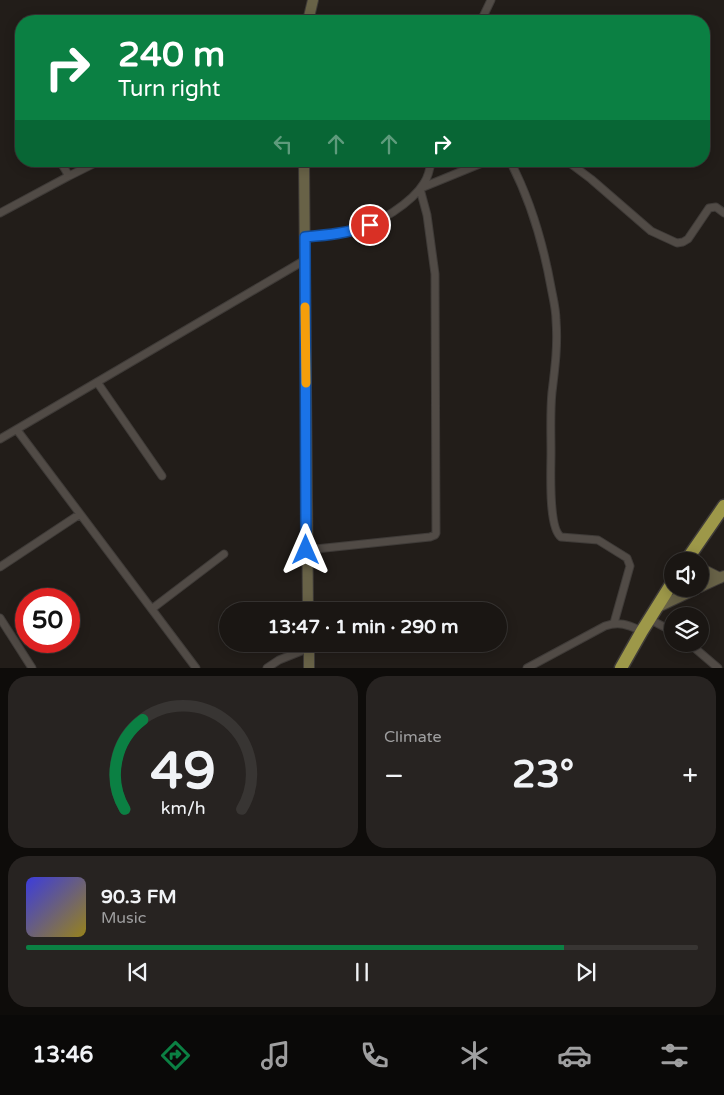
<!DOCTYPE html>
<html lang="en">
<head>
<meta charset="utf-8">
<style>
	:root { --surface:#1a1613; --page:#272321; --text:#f1f3f6; --muted:#9f9fa0; --line:#383533; --accent:#0b8043 }
	body { margin:0; font-family:"Varela Round",sans-serif; background:var(--page); color:var(--text); height:100vh; display:flex; flex-direction:column; font-size:19px; white-space:nowrap }
	* { box-sizing:border-box; margin:0 }
	p { font-size:16px; color:var(--muted) }
	.icon { flex:none; width:28px; height:28px; fill:none; stroke:currentColor; stroke-width:2; stroke-linecap:round; stroke-linejoin:round }
	.map { position:relative; height:668px; overflow:hidden }
	.drawer { display:flex; flex-direction:column; gap:8px; padding:8px; background:#0e0c0a; flex:1 }
	.drawer>* { flex:none }
	.top-card { position:absolute; left:15px; top:15px; width:695px; height:152px; border-radius:20px; box-shadow:0 2px 12px #0003,0 0 0 1px var(--line); background:#0b8043; color:#fff; overflow:hidden }
	.tools { position:absolute; left:664px; top:552px; display:grid; gap:10px }
	.tools a { display:grid; place-items:center; width:45px; height:45px; border-radius:50%; background:var(--surface); box-shadow:0 2px 12px #0003,0 0 0 1px var(--line); font-size:25px }
	.speed { position:absolute; left:15px; top:588px; display:flex; gap:10px; font-size:25px; font-weight:700; text-align:center }
	.speed>* { display:grid; place-content:center; width:65px; height:65px; border-radius:50%; background:var(--surface); box-shadow:0 2px 12px #0003,0 0 0 1px var(--line); line-height:1 }
	.speed .limit { border:8px solid #d22; background:#fff; color:#111 }
	.pin { position:absolute; display:grid; place-items:center; width:42px; height:42px; color:#fff; margin:-21px; border:2px solid #fff; border-radius:50%; box-shadow:0 1px 5px #0007 }
	.me { position:absolute; width:55px; margin:-28px; rotate:0deg; stroke-linejoin:round; filter:drop-shadow(0 0 4px #0008) }
	.turn { display:flex; align-items:center; gap:18px; height:105px; padding:0 20px; font-size:22px }
	.turn .icon { width:65px; height:65px; stroke-width:2.5 }
	.turn b { display:block; font-size:35px; line-height:42px }
	.lanes { display:flex; align-items:center; height:48px; padding:0 20px; background:#0003; justify-content:center; gap:25px; direction:ltr }
	.lanes .off { opacity:.35 }
	.big { font-size:38px; font-weight:700; line-height:1.1 }
	.drawer .widget { flex:1; display:flex; flex-direction:column; justify-content:center; gap:8px; min-width:0; padding:0 18px; border-radius:20px; background:var(--page) }
	.drawer .dial { align-items:center; gap:0 }
	.dial svg { height:130px; overflow:visible; fill:none; stroke:var(--line); stroke-width:7; stroke-linecap:round; text-anchor:middle }
	.dial text { fill:var(--text); stroke:none }
	.song { display:flex; align-items:center; gap:15px }
	.cover { width:60px; height:60px; border-radius:8px; background:linear-gradient(135deg,hsl(240 70% 55%),hsl(50 70% 35%)) }
	.played { height:5px; border-radius:2px; background:linear-gradient(90deg,var(--accent) 80%,var(--line) 80%) }
	.keys { display:flex; justify-content:space-around; direction:ltr }
	.heat { display:flex; justify-content:space-between; align-items:center; font-size:28px; direction:ltr }
	.drawer .tiles { flex:1; display:grid; gap:8px; grid-template-columns:1fr 1fr }
	.widget:last-child { grid-column:span 2 }
	.trip { position:absolute; left:219px; top:602px; width:288px; height:50px; border-radius:25px; background:var(--surface); box-shadow:0 2px 12px #0003,0 0 0 1px var(--line); font-weight:700; line-height:50px; text-align:center }
	.dock { display:flex; height:80px; justify-content:space-around; align-items:center; background:#0a0908; color:var(--muted) }
	.dock .icon { width:35px; height:35px }
	.dock .selected { color:var(--accent) }
	.dock b { font-size:22px; color:var(--text) }
	.map>svg:first-child { display:block }
	.lines { fill:none; stroke-linecap:round; stroke-linejoin:round }
	.street-casing { stroke:#3f3b38; stroke-width:9 }
	.secondary-casing { stroke:#3f3b38; stroke-width:12 }
	.highway-casing { stroke:#3f3b38; stroke-width:15 }
	.street { stroke:#514b46; stroke-width:7 }
	.secondary { stroke:#686247; stroke-width:10 }
	.highway { stroke:#9d9849; stroke-width:12 }
	.route-casing { stroke:#114b97; stroke-width:12 }
	.route { stroke:#1a73e8; stroke-width:9 }
	.slow { stroke:#f59e0b; stroke-width:9 }
</style>
</head>
<body>
<div class="map">
<svg width="724" height="668" viewBox="0 0 724 668">
	<rect width="100%" height="100%" fill="#221d19"/>
	<g class="lines">
		<defs>
			<path id="street" d="M 481,21 L 491,0
				M 60,161 L 69,176
				M 510,161 C 531,201 543,243 551,287 C 553,298 556,309 556,320 C 558,345 555,368 552,392 C 550,412 551,432 551,453 C 551,469 548,528 561,537 L 598,540 L 627,558 L 630,566 L 614,623
				M 567,161 L 591,179 L 651,231 L 677,243 L 683,242 L 688,239 L 709,208 L 716,207 L 724,213
				M 421,188 L 487,161
				M 0,213 L 69,176 L 99,161
				M 305,237 C 322,236 339,235 355,231 C 377,224 412,203 424,183 C 428,177 430,169 431,161
				M 97,382 L 162,476
				M 17,430 L 196,668
				M 0,439 L 305,260
				M 306,550 L 430,537 L 435,535 L 436,533 L 435,274 L 427,215 L 420,189
				M 0,567 L 80,514
				M 153,608 L 224,554
				M 0,618 L 32,668
				M 649,619 L 672,631
				M 690,644 L 718,668
				M 267,668 L 279,660 L 309,648
				M 527,668 L 605,626 C 620,621 628,625 642,631"/>
			<path id="secondary" d="M 308,21 L 313,0
				M 304,161 L 308,611
				M 700,568 L 720,578
				M 700,587 L 724,576
				M 658,607 L 696,589
				M 309,668 L 309,644"/>
			<path id="highway" d="M 686,561 L 724,506
				M 621,668 L 642,631 L 672,583"/>
		</defs>
		<use href="#street" class="street-casing"/>
		<use href="#secondary" class="secondary-casing"/>
		<use href="#highway" class="highway-casing"/>
		<use href="#street" class="street"/>
		<use href="#secondary" class="secondary"/>
		<use href="#highway" class="highway"/>
	</g>
	<g class="lines">
		<defs>
			<path id="route" d="M 306,550 L 305,237 C 328,235 349,233 370,225"/>
		</defs>
		<use href="#route" class="route-casing"/>
		<use href="#route" class="route"/>
		<path class="slow" d="M 305,307 L 306,383"/>
	</g>
</svg>
<div class="tools">
<a><svg class="icon" aria-label="sound" viewBox="0 0 24 24"><path d="M4 9h4l5-4v14l-5-4H4zM17 9q2 3 0 6"/></svg></a>
<a><svg class="icon" aria-label="layers" viewBox="0 0 24 24"><path d="M12 4l9 5-9 5-9-5zM3 14l9 5 9-5"/></svg></a>
</div>
<div class="speed"><div class="limit">50</div></div>
<div class="pin" style="left:370px;top:225px;background:#d93025"><svg class="icon" aria-label="arrive" viewBox="0 0 24 24"><path d="M6 21V4h12l-3 4 3 4H6"/></svg></div>
<svg class="me" style="left:306px;top:550px" viewBox="-20 -20 40 40"><path d="M0-17L14 15 0 8-14 15z" fill="#1a73e8" stroke="#fff" stroke-width="4"/></svg>
<div class="trip">13:47 · 1 min · 290 m</div>
<div class="top-card">
<div class="turn"><svg class="icon" aria-label="right" viewBox="0 0 24 24"><path d="M7 20v-9h11M14 6l5 5-5 5"/></svg><div><b>240 m</b>Turn right</div></div>
<div class="lanes"><svg class="icon off" aria-label="left" viewBox="0 0 24 24"><path d="M17 20v-9H6M10 6l-5 5 5 5"/></svg><svg class="icon off" aria-label="ahead" viewBox="0 0 24 24"><path d="M12 20V5M6 11l6-6 6 6"/></svg><svg class="icon off" aria-label="ahead" viewBox="0 0 24 24"><path d="M12 20V5M6 11l6-6 6 6"/></svg><svg class="icon" aria-label="right" viewBox="0 0 24 24"><path d="M7 20v-9h11M14 6l5 5-5 5"/></svg></div>
</div>
</div>
<section class="drawer">
<div class="tiles">
<div class="widget dial"><svg viewBox="0 0 100 80">
<path d="M14 69A42 42 0 1 1 86 69"/>
<path d="M14 69A42 42 0 0 1 25 14" stroke="#0b8043"/>
<text x="50" y="56" font-size="32" font-weight="700">49</text>
<text x="50" y="72" font-size="11">km/h</text>
</svg></div>
<div class="widget"><p>Climate</p>
<div class="heat"><a>−</a><b class="big">23°</b><a>+</a></div>
</div>
<div class="widget">
<div class="song"><i class="cover"></i><div><b>90.3 FM</b><p>Music</p></div></div>
<div class="played"></div>
<div class="keys"><svg class="icon" aria-label="previous" viewBox="0 0 24 24"><path d="M18 5L8 12l10 7zM5 5v14"/></svg><svg class="icon" aria-label="pause" viewBox="0 0 24 24"><path d="M8 5v14M16 5v14"/></svg><svg class="icon" aria-label="next" viewBox="0 0 24 24"><path d="M6 5l10 7-10 7zM19 5v14"/></svg></div>
</div>
</div>
</section>
<nav class="dock">
<b>13:46</b>
<svg class="icon selected" aria-label="directions" viewBox="0 0 24 24"><path d="M12 3l9 9-9 9-9-9zM9 14v-3h6M13 9l2 2-2 2"/></svg>
<svg class="icon" aria-label="music" viewBox="0 0 24 24"><path d="M9 18V5l10-2v13"/><circle cx="6" cy="18" r="3"/><circle cx="16" cy="16" r="3"/></svg>
<svg class="icon" aria-label="phone" viewBox="0 0 24 24"><path d="M5 4h4l2 5-3 2q2 4 5 5l2-3 5 2v4C11 20 4 13 5 4z"/></svg>
<svg class="icon" aria-label="climate" viewBox="0 0 24 24"><path d="M12 3v18M4 7l16 10M4 17L20 7"/></svg>
<svg class="icon" aria-label="car" viewBox="0 0 24 24"><path d="M5 17H2v-5l4-1 3-4h7l3 4 3 1v5h-3M9 17h6M6 11h13"/><circle cx="7" cy="17" r="2"/><circle cx="17" cy="17" r="2"/></svg>
<svg class="icon" aria-label="filters" viewBox="0 0 24 24"><path d="M4 7h16M4 17h16"/><circle cx="9" cy="7" r="2"/><circle cx="15" cy="17" r="2"/></svg>
</nav>
</body>
</html>
